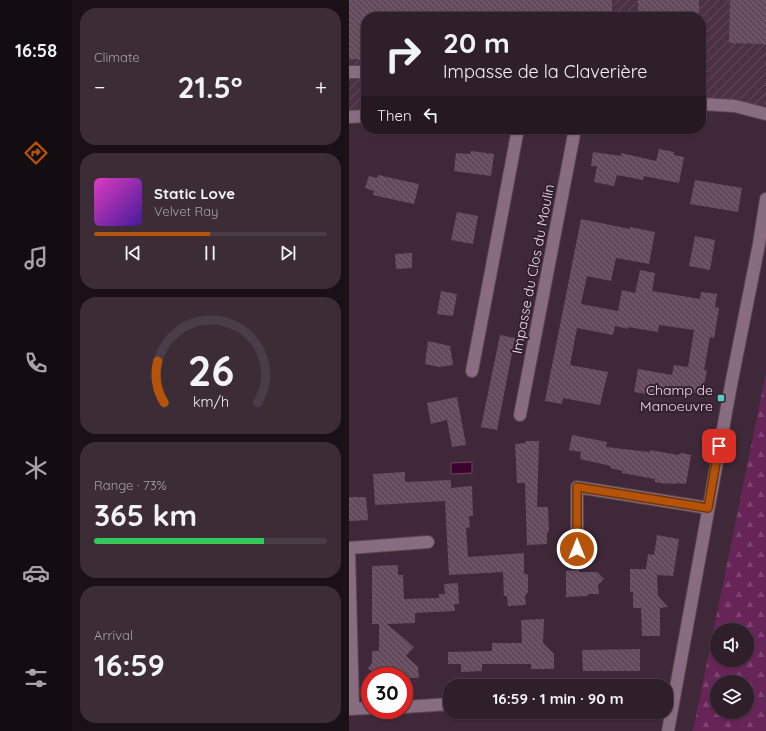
<!DOCTYPE html>
<html lang="en">
<head>
<meta charset="utf-8">
<style>
	:root { --surface:#2f1f2a; --page:#3b2c36; --text:#f1f3f6; --muted:#a7a2a8; --line:#4a3d47; --accent:#b45309 }
	body { margin:0; font-family:Quicksand,sans-serif; background:var(--page); color:var(--text); height:100vh; display:flex; flex-direction:column; font-size:15px; white-space:nowrap }
	* { box-sizing:border-box; margin:0 }
	p { font-size:13px; color:var(--muted) }
	.icon { flex:none; width:22px; height:22px; fill:none; stroke:currentColor; stroke-width:2; stroke-linecap:round; stroke-linejoin:round }
	.map { position:relative; flex:1; overflow:hidden }
	.panel { display:flex; flex-direction:column; gap:8px; padding:8px; background:#1a1117; width:277px }
	.panel>* { flex:none }
	.top-card { position:absolute; left:12px; top:12px; width:345px; height:122px; border-radius:16px; box-shadow:0 1px 3px #0004,0 0 0 1px var(--line); background:#2f1f2a; color:var(--text); overflow:hidden }
	.buttons { position:absolute; left:361px; top:623px; display:grid; gap:8px }
	.buttons a { display:grid; place-items:center; width:44px; height:44px; border-radius:50%; background:var(--surface); box-shadow:0 1px 3px #0004,0 0 0 1px var(--line); font-size:20px }
	.speed { position:absolute; left:12px; top:667px; display:flex; gap:8px; font-size:20px; font-weight:700; text-align:center }
	.speed>* { display:grid; place-content:center; width:52px; height:52px; border-radius:50%; background:var(--surface); box-shadow:0 1px 3px #0004,0 0 0 1px var(--line); line-height:1 }
	.speed .limit { border:6px solid #d22; background:#fff; color:#111 }
	.pin { position:absolute; display:grid; place-items:center; width:34px; height:34px; color:#fff; margin:-17px; border-radius:8px; box-shadow:0 2px 6px #0006 }
	.me { position:absolute; width:44px; margin:-22px; rotate:0deg; stroke-linejoin:round; filter:drop-shadow(0 0 3px #0008) }
	.turn { display:flex; align-items:center; gap:14px; height:84px; padding:0 16px; font-size:18px }
	.turn .icon { width:52px; height:52px; stroke-width:2.5 }
	.turn b { display:block; font-size:28px; line-height:34px }
	.then { display:flex; align-items:center; height:38px; padding:0 16px; background:#0003; gap:8px; font-size:15px }
	.big { font-size:30px; font-weight:700; line-height:1.1 }
	.panel .widget { flex:1; display:flex; flex-direction:column; justify-content:center; gap:6px; min-width:0; padding:0 14px; border-radius:16px; background:var(--page) }
	.panel .dial { align-items:center; gap:0 }
	.dial svg { height:104px; overflow:visible; fill:none; stroke:var(--line); stroke-width:7; stroke-linecap:round; text-anchor:middle }
	.dial text { fill:var(--text); stroke:none }
	.song { display:flex; align-items:center; gap:12px }
	.cover { width:48px; height:48px; border-radius:6px; background:linear-gradient(135deg,hsl(310 70% 55%),hsl(260 70% 35%)) }
	.played { height:4px; border-radius:2px; background:linear-gradient(90deg,var(--accent) 50%,var(--line) 50%) }
	.keys { display:flex; justify-content:space-around; direction:ltr }
	.heat { display:flex; justify-content:space-between; align-items:center; font-size:22px; direction:ltr }
	.charge { height:6px; border-radius:3px; background:linear-gradient(90deg,#34c759 73%,var(--line) 0) }
	.trip { position:absolute; left:94px; top:679px; width:230px; height:40px; border-radius:16px; background:var(--surface); box-shadow:0 1px 3px #0004,0 0 0 1px var(--line); font-weight:700; line-height:40px; text-align:center }
	main { display:flex; flex:1; min-height:0 }
	.tabs { display:flex; flex-direction:column; width:72px; justify-content:space-around; align-items:center; background:#130c11; color:var(--muted) }
	.tabs .icon { width:28px; height:28px }
	.tabs .on { color:var(--accent) }
	.tabs b { font-size:18px; color:var(--text) }
	.map>svg:first-child { display:block }
	.industrial { fill:url(#industrial-furrows) }
	.forest { fill:url(#forest-firs); fill-rule:evenodd }
	.water { fill:#3a042f; stroke:#6f4566 }
	.building { fill:url(#building-back-hatch) }
	.lines { fill:none; stroke-linecap:round; stroke-linejoin:round }
	.minor-casing { stroke:#594653; stroke-width:14 }
	.minor { stroke:#876d7f; stroke-width:12 }
	.route-casing { stroke:#753606; stroke-width:10 }
	.route { stroke:#b45309; stroke-width:7 }
	.poi-dot { fill:#56cec4; stroke:#341f2e; stroke-width:1.5 }
	.labels { text-anchor:middle; stroke-width:4; stroke-linejoin:round; paint-order:stroke }
	.street-label { font-size:14px; fill:#ecdee7; stroke:#341f2e }
	.poi-label { font-size:14px; fill:#ecdee7; stroke:#341f2e; text-anchor:end }
</style>
</head>
<body>
<main>
<nav class="tabs">
<b>16:58</b>
<svg class="icon on" aria-label="directions" viewBox="0 0 24 24"><path d="M12 3l9 9-9 9-9-9zM9 14v-3h6M13 9l2 2-2 2"/></svg>
<svg class="icon" aria-label="music" viewBox="0 0 24 24"><path d="M9 18V5l10-2v13"/><circle cx="6" cy="18" r="3"/><circle cx="16" cy="16" r="3"/></svg>
<svg class="icon" aria-label="phone" viewBox="0 0 24 24"><path d="M5 4h4l2 5-3 2q2 4 5 5l2-3 5 2v4C11 20 4 13 5 4z"/></svg>
<svg class="icon" aria-label="climate" viewBox="0 0 24 24"><path d="M12 3v18M4 7l16 10M4 17L20 7"/></svg>
<svg class="icon" aria-label="car" viewBox="0 0 24 24"><path d="M5 17H2v-5l4-1 3-4h7l3 4 3 1v5h-3M9 17h6M6 11h13"/><circle cx="7" cy="17" r="2"/><circle cx="17" cy="17" r="2"/></svg>
<svg class="icon" aria-label="filters" viewBox="0 0 24 24"><path d="M4 7h16M4 17h16"/><circle cx="9" cy="7" r="2"/><circle cx="15" cy="17" r="2"/></svg>
</nav>
<section class="panel">
<div class="widget"><p>Climate</p>
<div class="heat"><a>−</a><b class="big">21.5°</b><a>+</a></div>
</div>
<div class="widget">
<div class="song"><i class="cover"></i><div><b>Static Love</b><p>Velvet Ray</p></div></div>
<div class="played"></div>
<div class="keys"><svg class="icon" aria-label="previous" viewBox="0 0 24 24"><path d="M18 5L8 12l10 7zM5 5v14"/></svg><svg class="icon" aria-label="pause" viewBox="0 0 24 24"><path d="M8 5v14M16 5v14"/></svg><svg class="icon" aria-label="next" viewBox="0 0 24 24"><path d="M6 5l10 7-10 7zM19 5v14"/></svg></div>
</div>
<div class="widget dial"><svg viewBox="0 0 100 80">
<path d="M14 69A42 42 0 1 1 86 69"/>
<path d="M14 69A42 42 0 0 1 9 37" stroke="#b45309"/>
<text x="50" y="56" font-size="32" font-weight="700">26</text>
<text x="50" y="72" font-size="11">km/h</text>
</svg></div>
<div class="widget"><p>Range · 73%</p><b class="big">365 km</b><div class="charge"></div></div>
<div class="widget"><p>Arrival</p><b class="big">16:59</b></div>
</section>
<div class="map">
<svg width="417" height="731" viewBox="0 0 417 731">
	<defs>
		<pattern id="industrial-furrows" width="10" height="10" patternUnits="userSpaceOnUse"><rect width="10" height="10" fill="#4c3044"/><path d="M-1 1l2-2M0 10L10 0M9 11l2-2" fill="none" stroke="#664e5f"/></pattern>
		<pattern id="forest-firs" width="22" height="20" patternUnits="userSpaceOnUse"><rect width="22" height="20" fill="#672457"/><path d="M5 1l3.5 6h-7zM16 11l3.5 6h-7z" fill="#7d436f"/></pattern>
		<pattern id="building-back-hatch" width="6" height="6" patternUnits="userSpaceOnUse"><rect width="6" height="6" fill="#644b5c"/><path d="M-1 5l2 2M0 0l6 6M5-1l2 2" fill="none" stroke="#7a6473"/></pattern>
	</defs>
	<rect width="100%" height="100%" fill="#3f2938"/>
	<path class="industrial" d="M 0,0 L 417,0 L 417,105 L 352,107 L 352,17 L 17,17 L 17,120 L 0,121 Z"/>
	<path class="forest" d="M 417,373 L 417,731 L 344,731 ZM 368,630 L 398,630 L 398,660 L 368,660 ZM 368,682 L 398,682 L 398,712 L 368,712 Z"/>
	<path class="water" d="M 123,462 L 123,473 L 102,474 L 102,463 Z"/>
	<path class="building" d="M 0,0 L 263,0 L 263,17 L 17,17 L 17,59 L 0,59 Z
		M 289,0 L 350,0 L 350,17 L 289,17 Z
		M 381,0 L 417,0 L 417,44 L 380,43 Z
		M 310,149 L 325,152 L 325,155 L 335,157 L 330,183 L 295,176 L 294,180 L 268,175 L 265,186 L 245,182 L 248,166 L 242,166 L 244,152 L 272,156 L 272,153 L 307,161 Z
		M 122,151 L 145,154 L 142,176 L 105,171 L 107,153 L 121,154 Z
		M 29,175 L 70,184 L 65,204 L 24,195 L 25,191 L 16,188 L 20,176 L 28,178 Z
		M 346,180 L 393,188 L 389,212 L 341,204 Z
		M 108,212 L 129,216 L 124,244 L 102,240 Z
		M 232,219 L 281,229 L 281,227 L 306,232 L 300,264 L 267,258 L 262,281 L 238,276 L 232,304 L 269,311 L 273,290 L 286,293 L 291,270 L 306,273 L 303,291 L 351,299 L 352,292 L 368,294 L 366,307 L 370,308 L 365,338 L 361,337 L 355,370 L 358,370 L 353,394 L 321,389 L 320,396 L 311,394 L 310,396 L 285,392 L 289,369 L 323,375 L 325,365 L 339,367 L 345,330 L 310,325 L 309,332 L 279,327 L 279,329 L 266,326 L 264,335 L 228,328 L 221,365 L 259,372 L 251,405 L 214,398 L 213,404 L 196,401 Z
		M 346,236 L 366,240 L 361,270 L 340,266 Z
		M 63,253 L 63,268 L 47,269 L 46,254 Z
		M 92,291 L 108,294 L 104,316 L 88,314 Z
		M 151,335 L 166,338 L 148,430 L 132,427 Z
		M 79,341 L 101,346 L 104,365 L 90,367 L 76,364 Z
		M 108,397 L 117,445 L 103,447 L 98,420 L 82,424 L 78,403 Z
		M 223,435 L 258,442 L 257,447 L 301,452 L 301,450 L 329,455 L 332,453 L 342,455 L 337,484 L 327,483 L 326,484 L 319,483 L 319,484 L 306,482 L 306,479 L 273,473 L 274,471 L 261,468 L 262,466 L 231,459 L 232,452 L 220,450 Z
		M 177,441 L 190,441 L 188,507 L 199,507 L 200,532 L 198,532 L 198,544 L 178,545 L 176,483 L 168,483 L 166,444 L 176,443 Z
		M 56,472 L 56,482 L 102,480 L 102,488 L 123,486 L 124,516 L 120,516 L 121,527 L 117,528 L 119,557 L 175,553 L 175,573 L 179,575 L 179,592 L 176,596 L 177,605 L 159,606 L 158,596 L 155,596 L 154,572 L 100,575 L 96,501 L 26,505 L 24,474 Z
		M 0,497 L 17,497 L 19,520 L 0,521 Z
		M 308,535 L 330,539 L 324,576 L 308,575 L 309,596 L 319,607 L 311,608 L 311,636 L 293,636 L 292,608 L 284,608 L 284,592 L 281,592 L 281,569 L 297,569 L 299,554 L 305,555 Z
		M 49,565 L 49,575 L 54,575 L 55,599 L 90,598 L 90,594 L 96,594 L 95,584 L 109,583 L 110,604 L 105,604 L 106,611 L 66,613 L 66,623 L 38,624 L 65,647 L 57,656 L 69,667 L 70,678 L 58,678 L 56,676 L 28,676 L 19,668 L 23,663 L 23,651 L 30,651 L 30,624 L 23,624 L 23,566 Z
		M 230,570 L 230,572 L 248,572 L 255,579 L 249,585 L 250,594 L 239,594 L 239,596 L 217,597 L 217,571 Z
		M 195,619 L 194,643 L 205,654 L 205,669 L 182,669 L 182,664 L 133,664 L 133,671 L 112,672 L 112,664 L 99,664 L 99,652 L 143,651 L 143,643 L 173,643 L 172,620 Z
		M 291,649 L 291,671 L 234,671 L 233,650 Z"/>
	<g class="lines">
		<defs>
			<path id="minor" d="M 0,72 L 17,72
				M 352,104 L 386,106 L 417,114
				M 0,117 L 17,116
				M 123,371 L 169,129
				M 171,415 L 226,129
				M 0,548 L 79,542
				M 228,549 L 228,487 L 359,508
				M 0,551 L 4,709
				M 55,707 L 101,704
				M 0,709 L 21,708
				M 319,731 L 382,385 L 410,244 L 417,199"/>
		</defs>
		<use href="#minor" class="minor-casing"/>
		<use href="#minor" class="minor"/>
	</g>
	<g class="lines">
		<defs>
			<path id="route" d="M 228,549 L 228,487 L 359,508 L 370,446"/>
		</defs>
		<use href="#route" class="route-casing"/>
		<use href="#route" class="route"/>
	</g>
	<rect class="poi-dot" x="368" y="394" width="8" height="8" rx="2"/>
	<g class="labels">
		<g class="street-label">
			<text transform="translate(184 269) rotate(-79)" y="5">Impasse du Clos du Moulin</text>
		</g>
		<g class="poi-label">
			<text x="364" y="395">Champ de<tspan x="364" dy="16">Manoeuvre</tspan></text>
		</g>
	</g>
</svg>
<div class="buttons">
<a><svg class="icon" aria-label="sound" viewBox="0 0 24 24"><path d="M4 9h4l5-4v14l-5-4H4zM17 9q2 3 0 6"/></svg></a>
<a><svg class="icon" aria-label="layers" viewBox="0 0 24 24"><path d="M12 4l9 5-9 5-9-5zM3 14l9 5 9-5"/></svg></a>
</div>
<div class="speed"><div class="limit">30</div></div>
<div class="pin" style="left:370px;top:446px;background:#d93025"><svg class="icon" aria-label="arrive" viewBox="0 0 24 24"><path d="M6 21V4h12l-3 4 3 4H6"/></svg></div>
<svg class="me" style="left:228px;top:549px" viewBox="-20 -20 40 40"><circle r="17" fill="#b45309" stroke="#fff" stroke-width="3"/><path d="M0-11L8 9 0 5-8 9z" fill="#fff"/></svg>
<div class="trip">16:59 · 1 min · 90 m</div>
<div class="top-card">
<div class="turn"><svg class="icon" aria-label="right" viewBox="0 0 24 24"><path d="M7 20v-9h11M14 6l5 5-5 5"/></svg><div><b>20 m</b>Impasse de la Claverière</div></div>
<div class="then">Then<svg class="icon" aria-label="left" viewBox="0 0 24 24"><path d="M17 20v-9H6M10 6l-5 5 5 5"/></svg></div>
</div>
</div>
</main>
</body>
</html>
